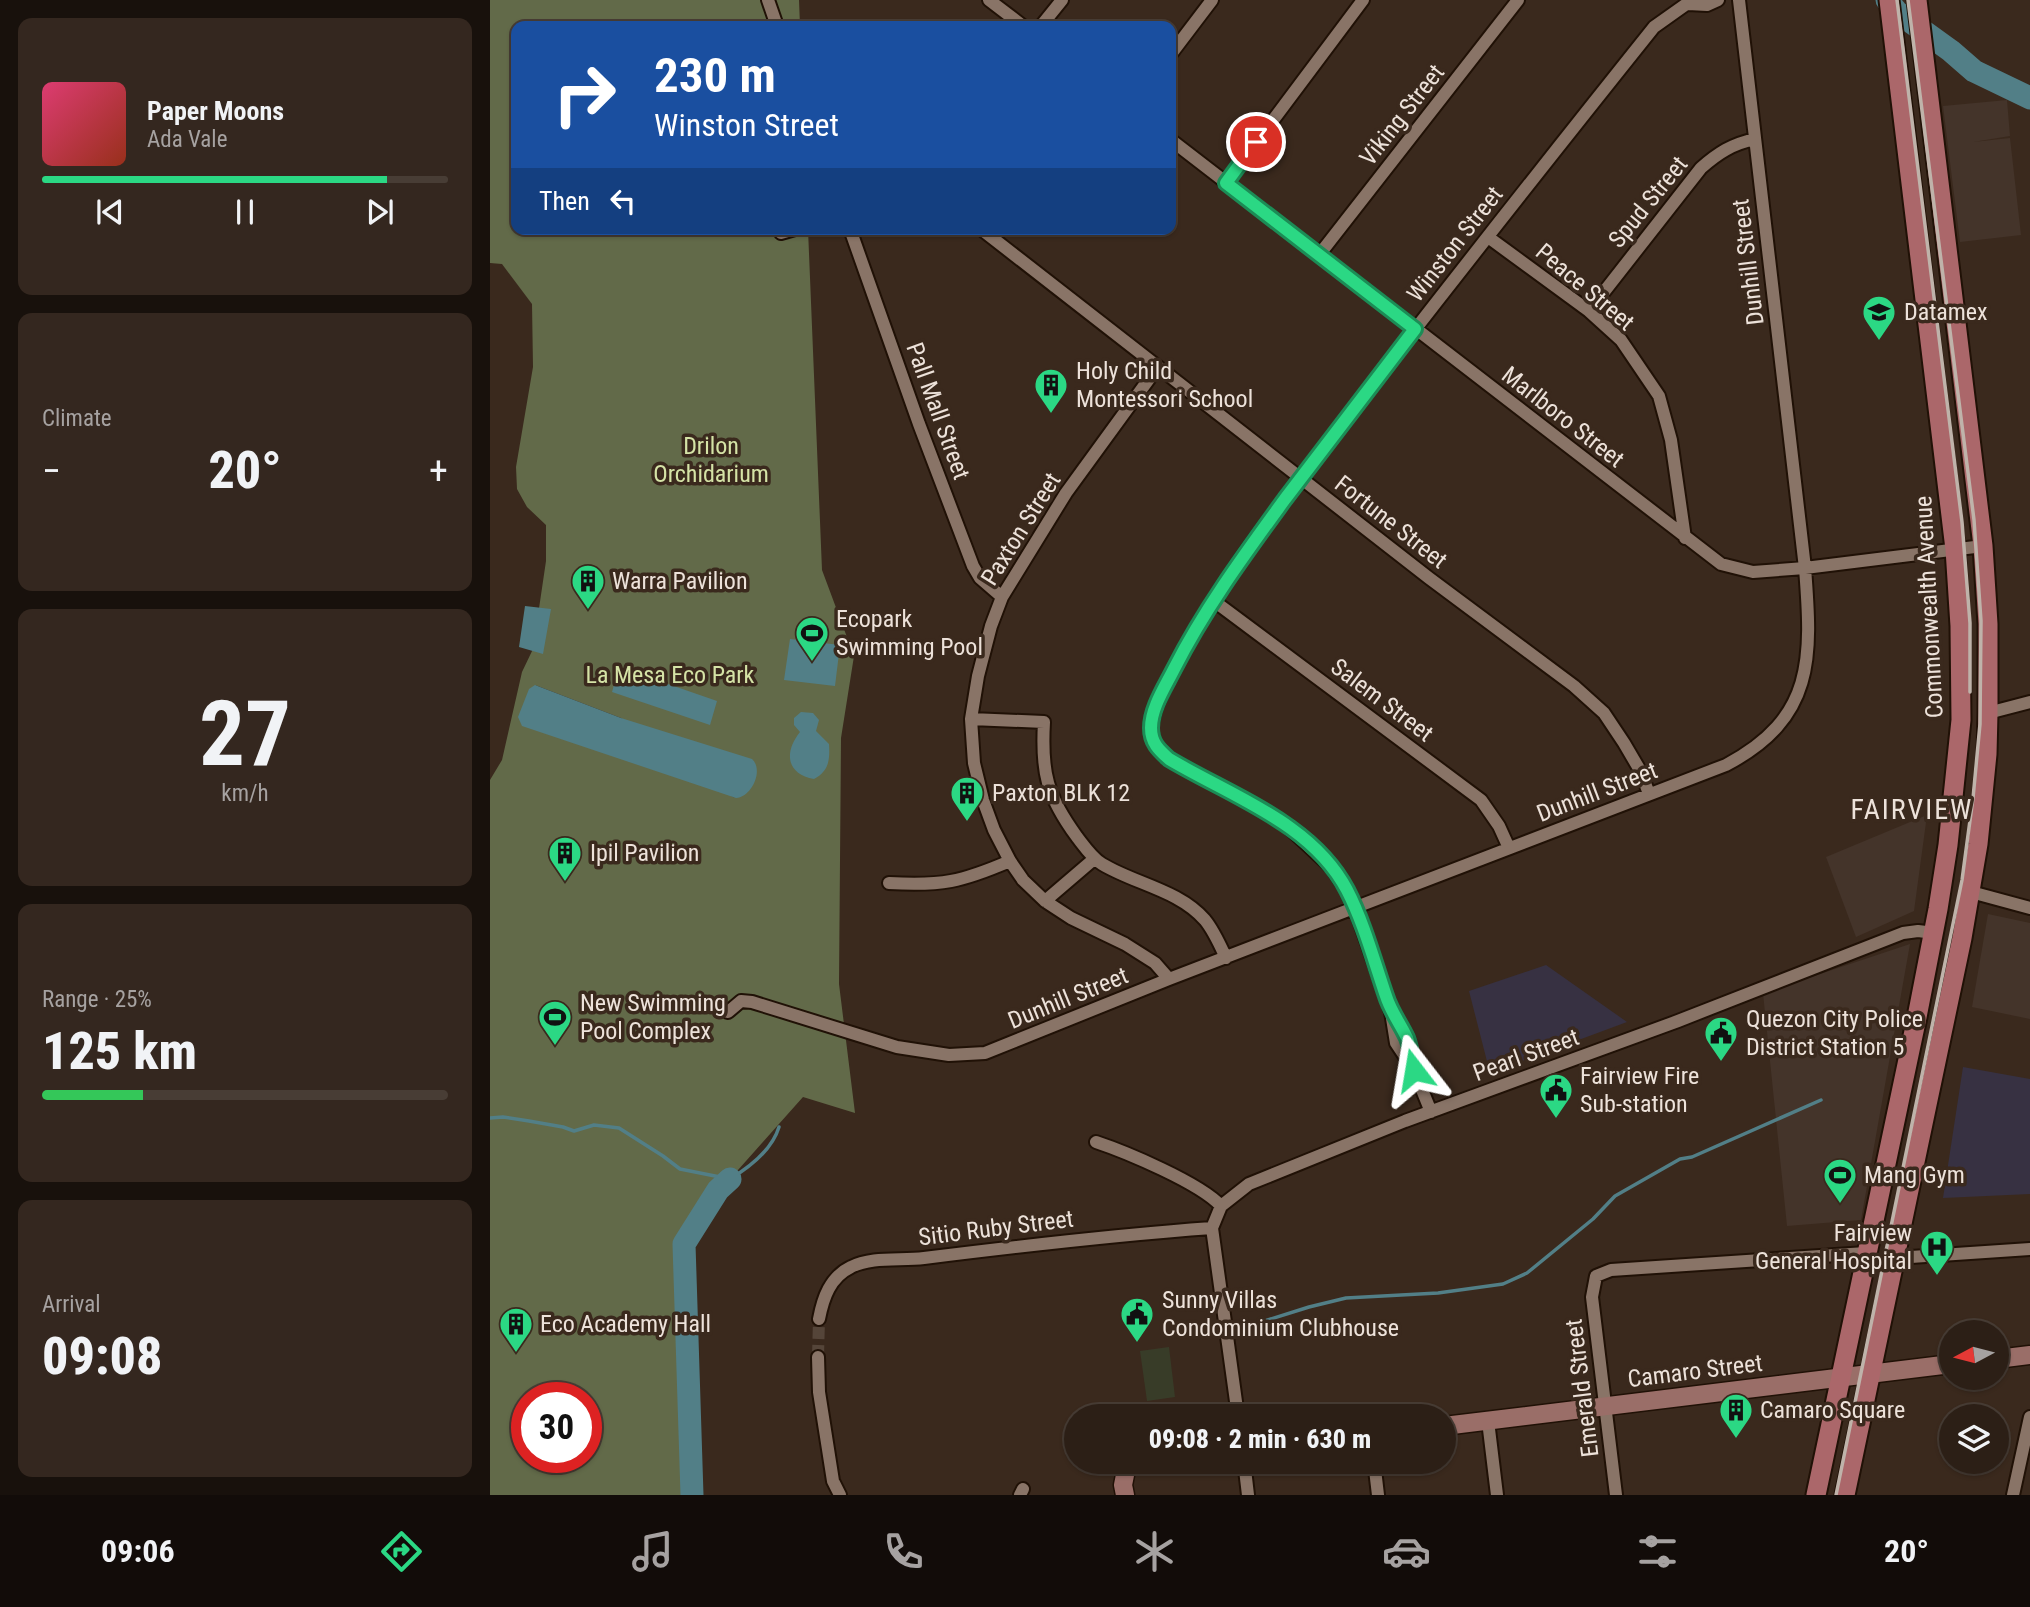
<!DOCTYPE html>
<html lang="en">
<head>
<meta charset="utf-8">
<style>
	:root { --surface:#2c1f16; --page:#34271f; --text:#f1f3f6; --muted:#a6a2a1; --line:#483d35; --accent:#2bd884 }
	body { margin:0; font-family:"Roboto Condensed",sans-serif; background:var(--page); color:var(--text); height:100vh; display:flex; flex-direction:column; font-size:26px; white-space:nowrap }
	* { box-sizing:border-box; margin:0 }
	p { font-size:23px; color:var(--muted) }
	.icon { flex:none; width:38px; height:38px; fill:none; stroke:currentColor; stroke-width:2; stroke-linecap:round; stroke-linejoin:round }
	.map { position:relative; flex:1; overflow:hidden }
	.details { display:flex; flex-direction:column; gap:18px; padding:18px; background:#18110c; width:490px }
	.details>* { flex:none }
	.hud { position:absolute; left:21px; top:21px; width:665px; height:214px; border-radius:14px; box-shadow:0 2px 5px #0004,0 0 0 2px var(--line); background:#1a4fa0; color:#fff; overflow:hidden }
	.needle { width:46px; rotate:263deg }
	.buttons { position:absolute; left:1449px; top:1320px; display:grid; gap:14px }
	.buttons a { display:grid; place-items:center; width:70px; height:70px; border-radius:50%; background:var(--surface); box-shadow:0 2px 5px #0004,0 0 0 2px var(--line); font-size:35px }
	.speed { position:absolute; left:21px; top:1382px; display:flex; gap:14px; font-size:35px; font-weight:700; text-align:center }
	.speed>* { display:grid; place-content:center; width:91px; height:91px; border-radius:50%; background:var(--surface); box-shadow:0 2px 5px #0004,0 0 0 2px var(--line); line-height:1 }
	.speed .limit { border:10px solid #d22; background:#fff; color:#111 }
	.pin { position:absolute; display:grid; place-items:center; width:60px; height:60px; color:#fff; margin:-30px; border:4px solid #fff; border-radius:50%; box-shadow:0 2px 7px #0007 }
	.me { position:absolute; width:77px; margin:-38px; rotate:346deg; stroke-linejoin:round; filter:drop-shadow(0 0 5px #0008) }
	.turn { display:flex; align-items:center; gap:24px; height:147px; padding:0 28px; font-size:32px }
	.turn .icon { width:91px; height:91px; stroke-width:2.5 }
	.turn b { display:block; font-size:49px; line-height:60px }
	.then { display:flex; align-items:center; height:66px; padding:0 28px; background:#0003; gap:14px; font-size:26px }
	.big { font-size:52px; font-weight:800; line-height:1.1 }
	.details .widget { flex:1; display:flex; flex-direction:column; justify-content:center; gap:10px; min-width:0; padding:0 24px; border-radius:14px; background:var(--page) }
	.details .dial { align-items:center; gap:0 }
	.dial b { font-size:91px; line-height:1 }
	.song { display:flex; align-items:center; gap:21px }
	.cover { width:84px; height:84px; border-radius:10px; background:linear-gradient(135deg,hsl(340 70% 55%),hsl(10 70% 35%)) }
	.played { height:7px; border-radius:4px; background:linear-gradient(90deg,var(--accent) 85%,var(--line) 85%) }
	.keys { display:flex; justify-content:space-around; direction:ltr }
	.heat { display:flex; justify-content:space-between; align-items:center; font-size:38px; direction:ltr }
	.charge { height:10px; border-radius:5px; background:linear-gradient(90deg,#34c759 25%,var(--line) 0) }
	.trip { position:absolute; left:574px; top:1404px; width:392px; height:70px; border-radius:35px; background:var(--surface); box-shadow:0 2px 5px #0004,0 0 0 2px var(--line); font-weight:800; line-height:70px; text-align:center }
	.dock { display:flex; height:112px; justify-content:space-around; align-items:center; background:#120c09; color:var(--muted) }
	.dock .icon { width:49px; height:49px }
	.dock .current { color:var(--accent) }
	.dock b { font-size:32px; color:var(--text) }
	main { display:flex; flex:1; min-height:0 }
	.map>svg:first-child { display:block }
	.commercial { fill:#44342a }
	.industrial { fill:#373142 }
	.green { fill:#383c28 }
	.forest { fill:#626a49; fill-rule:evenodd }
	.water { fill:#527f87 }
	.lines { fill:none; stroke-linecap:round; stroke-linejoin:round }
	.stream { stroke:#527f87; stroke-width:3.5 }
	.river { stroke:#527f87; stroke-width:23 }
	.street-tunnel { stroke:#554539; stroke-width:12; stroke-dasharray:12 6; stroke-linecap:butt }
	.street-casing { stroke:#201106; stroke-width:16 }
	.secondary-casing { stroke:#201106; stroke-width:21 }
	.primary-casing { stroke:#201106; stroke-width:23 }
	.street { stroke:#897467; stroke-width:12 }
	.secondary { stroke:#9a6e68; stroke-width:18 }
	.primary { stroke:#ab676a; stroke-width:19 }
	.rail { stroke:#bfb3aa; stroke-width:3.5 }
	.route-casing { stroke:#1c8c56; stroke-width:18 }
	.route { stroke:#2bd884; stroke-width:12 }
	.labels { text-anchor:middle; stroke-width:7; stroke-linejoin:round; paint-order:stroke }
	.street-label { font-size:24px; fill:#ede2da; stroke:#3a291d }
	.poi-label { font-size:24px; fill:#ede2da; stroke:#3a291d; text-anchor:start }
	.park-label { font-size:24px; fill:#d5e3a6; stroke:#3a291d }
	.quarter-label { font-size:28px; letter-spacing:2px; fill:#ede2da; stroke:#3a291d }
</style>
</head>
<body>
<main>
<section class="details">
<div class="widget">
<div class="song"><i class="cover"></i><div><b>Paper Moons</b><p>Ada Vale</p></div></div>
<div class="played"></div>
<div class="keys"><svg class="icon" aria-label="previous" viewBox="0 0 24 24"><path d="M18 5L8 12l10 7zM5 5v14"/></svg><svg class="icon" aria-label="pause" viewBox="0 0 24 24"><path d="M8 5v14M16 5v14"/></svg><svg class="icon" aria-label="next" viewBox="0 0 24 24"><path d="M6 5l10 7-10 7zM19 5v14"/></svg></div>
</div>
<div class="widget"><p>Climate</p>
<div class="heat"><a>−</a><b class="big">20°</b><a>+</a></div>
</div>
<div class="widget dial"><b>27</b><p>km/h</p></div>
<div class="widget"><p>Range · 25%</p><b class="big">125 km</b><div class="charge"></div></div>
<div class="widget"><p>Arrival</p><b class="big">09:08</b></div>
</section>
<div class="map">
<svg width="1540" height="1495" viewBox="0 0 1540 1495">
	<rect width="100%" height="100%" fill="#3a291d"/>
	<path class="commercial" d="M 1517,100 L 1520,136 L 1483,142 L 1520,138 L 1531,235 L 1470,242 L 1453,106 Z
		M 1437,815 L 1424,911 L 1366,937 L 1336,857 Z
		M 1498,914 L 1540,923 L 1540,1019 L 1482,1007 Z
		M 1420,944 L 1371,1220 L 1297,1226 L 1273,993 Z"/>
	<path class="industrial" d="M 1056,965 L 1137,1022 L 1000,1073 L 979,991 Z
		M 1473,1067 L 1540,1079 L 1540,1194 L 1453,1198 Z"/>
	<path class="green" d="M 679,1347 L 685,1397 L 657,1401 L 650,1351 Z"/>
	<path class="forest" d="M 0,0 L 309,0 L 310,26 L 26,26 L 26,229 L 318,229 L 332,570 L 364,656 L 351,738 L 349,984 L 365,1113 L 313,1097 L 240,1179 L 228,1190 L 195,1244 L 202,1495 L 0,1495 L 0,780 L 12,760 L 32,672 L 43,649 L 56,561 L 56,525 L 37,507 L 27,489 L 26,467 L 43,367 L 42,304 L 12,264 L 0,263 ZM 45,685 L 131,718 L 245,798 ZM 37,1398 L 96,1398 L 96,1458 L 37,1458 Z"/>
	<path class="water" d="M 35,606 L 61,609 L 53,654 L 29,647 Z
		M 300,639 L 350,645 L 345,686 L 294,680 Z
		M 129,667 L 227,701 L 220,725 L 122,692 Z
		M 45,685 L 131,718 L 262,759 C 274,770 262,797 246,798 L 32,726 L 28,717 L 39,689 Z
		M 311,712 L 323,713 L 329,720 L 326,731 L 339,744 C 340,760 339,771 324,779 C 296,774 294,752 310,732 L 304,725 L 304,718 Z"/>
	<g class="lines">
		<path class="stream" d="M 0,1118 L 13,1117 L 39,1121 L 73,1127 L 84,1131 L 104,1125 L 129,1128 L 173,1156 L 190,1169 L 240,1179 C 260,1167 282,1150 289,1127
			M 765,1324 L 819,1307 L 856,1298 L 948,1293 L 1013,1284 L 1037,1273 L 1103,1219 L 1125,1196 L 1190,1159 L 1202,1157 L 1331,1100"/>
		<path class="river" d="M 1397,0 L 1407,12 L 1461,51 L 1484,71 L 1540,98
			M 202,1495 L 194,1244 L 228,1190 L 240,1179"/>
		<path class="street-tunnel" d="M 328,1357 L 329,1319"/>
		<defs>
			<path id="street" d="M 278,0 L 287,26
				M 499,0 L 533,26
				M 1198,4 L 1217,5 L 1228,0
				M 551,26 L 572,0
				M 681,54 L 722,0
				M 681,140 L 1231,564 L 1263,572 L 1315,568 L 1493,546
				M 736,183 L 873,0
				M 360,229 L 429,424 L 483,566 L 490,578 L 512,597
				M 491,229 L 939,578 L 1084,686 L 1114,713 L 1134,743 L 1151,772 L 1159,794
				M 291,233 L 305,229
				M 998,237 L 1099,311 L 1131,340 L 1169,396 L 1181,440 L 1195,538
				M 829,255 L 1028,0
				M 1099,311 L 1211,168 C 1228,153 1242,144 1265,139
				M 667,368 L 576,493 L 512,597 L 501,626 L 488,676 L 481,719 L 484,763 L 493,800 L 504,830 L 520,861 L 533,880 L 555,901 L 581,918 L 635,944 L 665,963 L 679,979
				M 724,601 L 991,800 L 1009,826 L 1019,848
				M 1498,713 L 1540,702
				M 481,719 L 554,722 C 551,773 557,796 587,837 C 594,846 602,858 612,864 C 645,884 689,890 715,920 C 724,931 730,945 736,958
				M 399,883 C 452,886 471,882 520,861
				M 1481,892 L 1540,908
				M 555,901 L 604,859
				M 238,1012 L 251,1001 L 262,1002 L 407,1047 L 459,1055 L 495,1053 L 679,979 L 1236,765 C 1325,718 1322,658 1315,568 L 1249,0
				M 905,1018 L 918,1040 L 924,1070 L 941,1112
				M 924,1070 L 906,1043 L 901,1012 L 865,908 L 856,889 L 842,868 L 797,826 L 766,806 L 679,759 C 666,747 658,737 663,718 C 667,700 678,682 686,665 C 725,588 779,519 831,451 C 941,308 1052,167 1164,27 L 1202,0
				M 606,1142 C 636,1152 710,1183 731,1206
				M 1406,1258 L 1540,1249
				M 329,1319 C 333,1298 340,1277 361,1267 C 382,1256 411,1261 434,1258 C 530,1246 626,1235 722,1228
				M 328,1357 L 329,1392 L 343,1481 L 350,1495
				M 748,1416 L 722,1228 L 731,1206 L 759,1184 L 915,1121 L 1188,1021 L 1413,933 L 1428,931 L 1444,933
				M 998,1421 L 1007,1495
				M 754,1461 L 758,1495
				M 884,1461 L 888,1495
				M 530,1495 L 533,1489
				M 1126,1495 L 1102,1297 L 1106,1276 L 1121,1270 L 1376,1253
				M 1523,1495 L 1540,1417"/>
			<path id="secondary" d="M 1507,1359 L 1540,1355
				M 954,1426 L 1461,1364
				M 635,1495 L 633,1485 L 636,1470 L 643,1465 L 669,1461"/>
			<path id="primary" d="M 1326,1495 L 1427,1017 L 1448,909 L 1458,845 L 1471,720 L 1470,626 L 1465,549 L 1399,0
				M 1355,1495 L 1472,938 L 1488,844 L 1497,754 L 1498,713 L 1498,624 L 1493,546 L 1427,0"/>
		</defs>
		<use href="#street" class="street-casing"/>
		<use href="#secondary" class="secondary-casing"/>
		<use href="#primary" class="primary-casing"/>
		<use href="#street" class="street"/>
		<use href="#secondary" class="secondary"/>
		<use href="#primary" class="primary"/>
		<path class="rail" d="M 1407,0 L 1472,522 L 1480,623 L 1480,692
			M 1346,1495 L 1472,880 L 1483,798 L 1490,724 L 1491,621 L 1484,520 L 1418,0"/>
	</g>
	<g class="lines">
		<defs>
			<path id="route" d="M 766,142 L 736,183 L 925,329 C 882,386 838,442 795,499 C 755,554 715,608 684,669 C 675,687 661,708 661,728 C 661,743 669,750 679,759 C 741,796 822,823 857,890 C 874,923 884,961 896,996 C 901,1012 910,1023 917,1038 C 921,1048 922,1060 924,1070"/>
		</defs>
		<use href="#route" class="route-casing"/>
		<use href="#route" class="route"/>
	</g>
	<defs>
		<symbol id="university-pin" viewBox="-11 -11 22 30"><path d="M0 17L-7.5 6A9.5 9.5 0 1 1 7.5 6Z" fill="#2bd884" stroke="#3a291d"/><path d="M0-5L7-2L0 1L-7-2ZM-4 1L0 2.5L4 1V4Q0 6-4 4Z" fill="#111"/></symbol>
		<symbol id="building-pin" viewBox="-11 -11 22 30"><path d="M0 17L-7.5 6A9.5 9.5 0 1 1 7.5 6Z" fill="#2bd884" stroke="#3a291d"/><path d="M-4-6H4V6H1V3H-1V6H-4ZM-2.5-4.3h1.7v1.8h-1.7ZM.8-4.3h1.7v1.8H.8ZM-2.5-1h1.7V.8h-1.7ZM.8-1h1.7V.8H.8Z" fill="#111"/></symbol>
		<symbol id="stadium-pin" viewBox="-11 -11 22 30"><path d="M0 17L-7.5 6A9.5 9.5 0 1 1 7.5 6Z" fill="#2bd884" stroke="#3a291d"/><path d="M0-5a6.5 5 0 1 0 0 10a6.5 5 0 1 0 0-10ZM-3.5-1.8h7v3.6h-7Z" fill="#111"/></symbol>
		<symbol id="civic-pin" viewBox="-11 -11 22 30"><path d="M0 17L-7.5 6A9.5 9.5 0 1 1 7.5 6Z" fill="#2bd884" stroke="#3a291d"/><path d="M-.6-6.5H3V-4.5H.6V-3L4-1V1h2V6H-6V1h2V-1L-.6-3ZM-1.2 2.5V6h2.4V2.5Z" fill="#111"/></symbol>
		<symbol id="hospital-pin" viewBox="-11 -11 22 30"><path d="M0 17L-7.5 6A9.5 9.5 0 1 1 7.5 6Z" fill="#2bd884" stroke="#3a291d"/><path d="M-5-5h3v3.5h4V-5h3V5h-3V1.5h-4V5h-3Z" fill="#111"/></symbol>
	</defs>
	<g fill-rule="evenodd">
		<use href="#university-pin" x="1370" y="293" width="38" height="52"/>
		<use href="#building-pin" x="542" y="366" width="38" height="52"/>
		<use href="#building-pin" x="79" y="562" width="38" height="52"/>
		<use href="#stadium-pin" x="303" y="614" width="38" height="52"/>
		<use href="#building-pin" x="458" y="774" width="38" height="52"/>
		<use href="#building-pin" x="56" y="834" width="38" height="52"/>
		<use href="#stadium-pin" x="46" y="998" width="38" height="52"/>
		<use href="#civic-pin" x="1212" y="1014" width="38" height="52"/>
		<use href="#civic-pin" x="1047" y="1071" width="38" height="52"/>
		<use href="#stadium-pin" x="1331" y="1156" width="38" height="52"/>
		<use href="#hospital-pin" x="1428" y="1228" width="38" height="52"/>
		<use href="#civic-pin" x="628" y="1295" width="38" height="52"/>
		<use href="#building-pin" x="7" y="1305" width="38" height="52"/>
		<use href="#building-pin" x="1227" y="1391" width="38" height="52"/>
	</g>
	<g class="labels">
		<g class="street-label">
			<text transform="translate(912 115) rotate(-52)" y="8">Viking Street</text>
			<text transform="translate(1158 202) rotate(-51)" y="8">Spud Street</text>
			<text transform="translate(965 244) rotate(-52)" y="8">Winston Street</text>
			<text transform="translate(1258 262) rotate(-97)" y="8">Dunhill Street</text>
			<text transform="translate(1095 287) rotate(40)" y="8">Peace Street</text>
			<text transform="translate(448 411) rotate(70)" y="8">Pall Mall Street</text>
			<text transform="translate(1073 417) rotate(38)" y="8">Marlboro Street</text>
			<text transform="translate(901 522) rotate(38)" y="8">Fortune Street</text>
			<text transform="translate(531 529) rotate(-58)" y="8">Paxton Street</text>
			<text transform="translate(1439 607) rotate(-93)" y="8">Commonwealth Avenue</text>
			<text transform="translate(892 700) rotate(37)" y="8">Salem Street</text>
			<text transform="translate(1107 792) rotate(-21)" y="8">Dunhill Street</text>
			<text transform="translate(578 998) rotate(-22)" y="8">Dunhill Street</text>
			<text transform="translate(1036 1055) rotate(-20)" y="8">Pearl Street</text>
			<text transform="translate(506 1228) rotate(-7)" y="8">Sitio Ruby Street</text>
			<text transform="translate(1205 1371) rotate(-7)" y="8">Camaro Street</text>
			<text transform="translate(1092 1388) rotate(-97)" y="8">Emerald Street</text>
		</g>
		<g class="poi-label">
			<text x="1414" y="320">Datamex</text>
			<text x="586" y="379">Holy Child<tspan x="586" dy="28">Montessori School</tspan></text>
			<text x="122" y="589">Warra Pavilion</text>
			<text x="346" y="627">Ecopark<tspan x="346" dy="28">Swimming Pool</tspan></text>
			<text x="502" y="801">Paxton BLK 12</text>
			<text x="100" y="861">Ipil Pavilion</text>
			<text x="90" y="1011">New Swimming<tspan x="90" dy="28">Pool Complex</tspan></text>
			<text x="1256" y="1027">Quezon City Police<tspan x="1256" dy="28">District Station 5</tspan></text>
			<text x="1090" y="1084">Fairview Fire<tspan x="1090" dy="28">Sub-station</tspan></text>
			<text x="1374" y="1183">Mang Gym</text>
			<text x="1422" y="1241" text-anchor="end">Fairview<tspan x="1422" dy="28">General Hospital</tspan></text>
			<text x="672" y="1308">Sunny Villas<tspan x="672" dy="28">Condominium Clubhouse</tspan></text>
			<text x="50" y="1332">Eco Academy Hall</text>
			<text x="1270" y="1418">Camaro Square</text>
		</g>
		<g class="park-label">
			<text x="221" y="454">Drilon<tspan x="221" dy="28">Orchidarium</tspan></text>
			<text x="180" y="683">La Mesa Eco Park</text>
		</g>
		<g class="quarter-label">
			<text x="1422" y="819">FAIRVIEW</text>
		</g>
	</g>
</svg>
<div class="buttons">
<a><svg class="needle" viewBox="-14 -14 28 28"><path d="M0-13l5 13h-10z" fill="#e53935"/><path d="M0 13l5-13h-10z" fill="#a6a2a1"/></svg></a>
<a><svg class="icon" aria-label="layers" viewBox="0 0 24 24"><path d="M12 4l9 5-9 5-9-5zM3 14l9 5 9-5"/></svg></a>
</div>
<div class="speed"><div class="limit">30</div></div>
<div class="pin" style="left:766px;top:142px;background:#d93025"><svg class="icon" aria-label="arrive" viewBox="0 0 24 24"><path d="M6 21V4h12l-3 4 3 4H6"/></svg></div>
<svg class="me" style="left:924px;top:1070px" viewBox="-20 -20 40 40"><path d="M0-17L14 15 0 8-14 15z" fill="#2bd884" stroke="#fff" stroke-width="4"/></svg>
<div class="trip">09:08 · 2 min · 630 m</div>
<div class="hud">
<div class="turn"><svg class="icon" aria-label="right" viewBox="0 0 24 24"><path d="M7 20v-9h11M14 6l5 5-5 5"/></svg><div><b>230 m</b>Winston Street</div></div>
<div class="then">Then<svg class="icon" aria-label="left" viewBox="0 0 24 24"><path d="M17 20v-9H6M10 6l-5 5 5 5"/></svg></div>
</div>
</div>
</main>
<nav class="dock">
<b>09:06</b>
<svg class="icon current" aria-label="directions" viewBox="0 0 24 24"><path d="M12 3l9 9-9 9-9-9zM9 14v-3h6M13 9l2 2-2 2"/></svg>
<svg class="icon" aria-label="music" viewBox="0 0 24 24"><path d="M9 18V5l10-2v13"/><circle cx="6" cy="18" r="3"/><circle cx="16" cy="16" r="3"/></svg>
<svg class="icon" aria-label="phone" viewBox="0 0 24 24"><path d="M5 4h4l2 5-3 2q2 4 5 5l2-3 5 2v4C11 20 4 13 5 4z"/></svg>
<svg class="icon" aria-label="climate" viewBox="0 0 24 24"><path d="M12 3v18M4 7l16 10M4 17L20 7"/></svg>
<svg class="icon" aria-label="car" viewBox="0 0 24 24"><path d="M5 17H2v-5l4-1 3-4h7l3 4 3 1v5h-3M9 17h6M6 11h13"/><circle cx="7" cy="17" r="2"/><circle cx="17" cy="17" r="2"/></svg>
<svg class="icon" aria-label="filters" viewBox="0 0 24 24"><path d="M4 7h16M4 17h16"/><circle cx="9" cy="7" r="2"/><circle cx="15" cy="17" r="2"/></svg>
<b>20°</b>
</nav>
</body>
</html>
